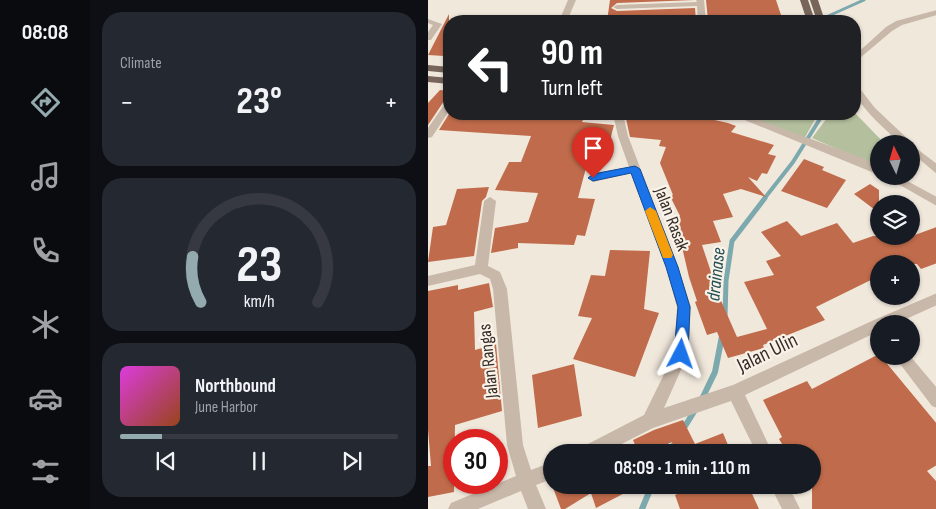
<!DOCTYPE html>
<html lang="en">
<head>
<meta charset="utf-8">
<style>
	:root { --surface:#171b24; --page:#242831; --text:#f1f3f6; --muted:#9ea1a6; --line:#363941; --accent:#93aaae }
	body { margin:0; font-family:"Sofia Sans Condensed",sans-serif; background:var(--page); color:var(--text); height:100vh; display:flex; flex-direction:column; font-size:19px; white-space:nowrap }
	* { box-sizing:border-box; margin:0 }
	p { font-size:16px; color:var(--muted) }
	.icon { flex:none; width:28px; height:28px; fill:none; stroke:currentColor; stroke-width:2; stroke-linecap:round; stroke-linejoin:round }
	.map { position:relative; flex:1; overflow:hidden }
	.panel { display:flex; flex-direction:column; gap:12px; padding:12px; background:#0d0f14; width:338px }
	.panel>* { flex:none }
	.banner { position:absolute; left:15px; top:15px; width:418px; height:105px; border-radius:20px; box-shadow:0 1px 4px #0004; background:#202124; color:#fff; overflow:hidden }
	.needle { width:32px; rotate:355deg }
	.buttons { position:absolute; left:442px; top:135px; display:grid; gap:10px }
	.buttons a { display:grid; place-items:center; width:50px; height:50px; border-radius:50%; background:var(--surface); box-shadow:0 1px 4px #0004; font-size:25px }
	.speed { position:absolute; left:15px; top:429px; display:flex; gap:10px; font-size:25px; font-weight:700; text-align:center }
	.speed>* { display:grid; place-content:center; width:65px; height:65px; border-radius:50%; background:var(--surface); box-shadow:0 1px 4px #0004; line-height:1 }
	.speed .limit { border:8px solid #d22; background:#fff; color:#111 }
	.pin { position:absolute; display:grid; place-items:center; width:42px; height:42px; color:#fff; margin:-51px -21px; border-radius:50% 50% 50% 0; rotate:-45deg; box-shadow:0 0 5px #0007 }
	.pin .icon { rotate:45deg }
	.me { position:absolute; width:55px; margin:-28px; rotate:4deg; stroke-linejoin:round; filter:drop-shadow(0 0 4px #0008) }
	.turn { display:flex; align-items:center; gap:18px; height:105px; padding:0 15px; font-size:22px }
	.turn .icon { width:65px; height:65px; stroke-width:2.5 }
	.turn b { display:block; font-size:35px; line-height:42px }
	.big { font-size:38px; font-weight:700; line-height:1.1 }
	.panel .widget { flex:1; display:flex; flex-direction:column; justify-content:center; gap:8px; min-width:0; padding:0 18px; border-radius:20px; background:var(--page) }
	.panel .dial { align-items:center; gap:0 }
	.dial svg { height:130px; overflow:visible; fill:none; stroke:var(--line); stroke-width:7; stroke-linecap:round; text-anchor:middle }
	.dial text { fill:var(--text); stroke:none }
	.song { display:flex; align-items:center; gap:15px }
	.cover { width:60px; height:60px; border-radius:8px; background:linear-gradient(135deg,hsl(300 70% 55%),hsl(20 70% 35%)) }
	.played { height:5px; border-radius:2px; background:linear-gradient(90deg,var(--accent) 15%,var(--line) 15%) }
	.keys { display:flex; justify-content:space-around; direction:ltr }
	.heat { display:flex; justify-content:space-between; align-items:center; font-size:28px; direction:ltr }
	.trip { position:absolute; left:115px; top:444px; width:278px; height:50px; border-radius:25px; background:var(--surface); box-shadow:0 1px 4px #0004; font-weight:700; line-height:50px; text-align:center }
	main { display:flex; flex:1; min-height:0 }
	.dock { display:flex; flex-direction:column; width:90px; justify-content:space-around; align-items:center; background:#090b0e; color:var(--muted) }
	.dock .icon { width:35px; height:35px }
	.dock .on { color:var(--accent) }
	.dock b { font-size:22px; color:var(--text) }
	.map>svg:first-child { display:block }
	.green { fill:#b3bf9d }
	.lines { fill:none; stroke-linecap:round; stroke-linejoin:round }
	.stream-far3 { stroke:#7ca9ad; stroke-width:3 }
	.stream-far2 { stroke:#7ca9ad; stroke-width:4 }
	.stream-far1 { stroke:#7ca9ad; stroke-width:5 }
	.stream { stroke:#7ca9ad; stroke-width:6 }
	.building { fill:#c06b4b }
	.minor { fill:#c8b8a9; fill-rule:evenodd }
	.major { fill:#77655a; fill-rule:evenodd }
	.route { fill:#1a73e8; stroke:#114b97 }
	.slow { fill:#f59e0b }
	.labels { text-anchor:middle; stroke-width:4.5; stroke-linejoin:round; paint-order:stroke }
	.street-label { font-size:18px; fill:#362d28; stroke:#f9f2e8 }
	.water-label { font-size:19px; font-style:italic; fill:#205055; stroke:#f9f2e8 }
	.near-street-label { font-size:21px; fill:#362d28; stroke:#f9f2e8 }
</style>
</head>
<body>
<main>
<nav class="dock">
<b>08:08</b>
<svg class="icon on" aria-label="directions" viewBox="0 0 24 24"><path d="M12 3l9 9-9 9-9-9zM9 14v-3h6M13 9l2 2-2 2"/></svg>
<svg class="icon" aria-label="music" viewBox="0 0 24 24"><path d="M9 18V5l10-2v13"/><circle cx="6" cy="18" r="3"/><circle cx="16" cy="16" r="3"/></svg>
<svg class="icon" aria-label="phone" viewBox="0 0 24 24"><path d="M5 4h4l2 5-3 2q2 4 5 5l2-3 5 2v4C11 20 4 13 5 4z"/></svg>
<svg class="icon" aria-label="climate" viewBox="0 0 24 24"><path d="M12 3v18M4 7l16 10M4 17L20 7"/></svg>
<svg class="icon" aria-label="car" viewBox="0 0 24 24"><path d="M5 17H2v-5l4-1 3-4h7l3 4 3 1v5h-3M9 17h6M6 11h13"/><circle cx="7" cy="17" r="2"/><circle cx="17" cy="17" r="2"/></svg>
<svg class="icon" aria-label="filters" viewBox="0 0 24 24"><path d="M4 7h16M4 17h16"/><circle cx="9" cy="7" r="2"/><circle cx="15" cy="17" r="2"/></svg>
</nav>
<section class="panel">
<div class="widget"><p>Climate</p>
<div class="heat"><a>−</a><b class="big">23°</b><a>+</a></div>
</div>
<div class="widget dial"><svg viewBox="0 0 100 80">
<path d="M14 69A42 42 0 1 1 86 69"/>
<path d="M14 69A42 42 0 0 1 9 41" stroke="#93aaae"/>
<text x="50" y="56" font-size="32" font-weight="700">23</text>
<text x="50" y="72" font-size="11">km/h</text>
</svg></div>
<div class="widget">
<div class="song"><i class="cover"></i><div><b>Northbound</b><p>June Harbor</p></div></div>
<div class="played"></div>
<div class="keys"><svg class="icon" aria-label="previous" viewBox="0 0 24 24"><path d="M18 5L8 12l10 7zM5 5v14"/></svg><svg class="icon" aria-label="pause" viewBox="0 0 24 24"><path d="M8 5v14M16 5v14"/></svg><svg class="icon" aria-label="next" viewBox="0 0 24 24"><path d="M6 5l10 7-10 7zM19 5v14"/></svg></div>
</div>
</section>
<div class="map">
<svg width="509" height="509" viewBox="0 0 509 509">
	<rect width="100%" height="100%" fill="#f1e8dc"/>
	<path class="green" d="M 426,112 L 457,144 L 451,144 L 451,167 L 384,138 L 402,114 L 426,114 Z
		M 315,114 L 390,114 L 376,139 Z"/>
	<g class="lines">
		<path class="stream-far3" d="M 402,21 L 398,17 L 436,0"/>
		<path class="stream-far2" d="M 336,199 L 365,162 L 395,114"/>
		<path class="stream-far1" d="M 297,318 L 298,281 L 304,241 L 337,198"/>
		<path class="stream" d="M 274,399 L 287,372 L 294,336
			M 254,431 L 267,410
			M 241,452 L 249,440
			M 214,509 L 224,485"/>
	</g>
	<path class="building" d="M 182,0 L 266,0 L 189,3 L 183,8 L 189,11 L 267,8 L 268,21 L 179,21 Z
		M 278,0 L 348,0 L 355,21 L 282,21 L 280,20 Z
		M 21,14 L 21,45 L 16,56 L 0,55 Z
		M 12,90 L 21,91 L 21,99 L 16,101 L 0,125 L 0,103 Z
		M 21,114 L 80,117 L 81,114 L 158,114 L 154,122 L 186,125 L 182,140 L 166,138 L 150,198 L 167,199 L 157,236 L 149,235 L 146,245 L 90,243 L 90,248 L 63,253 L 67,228 L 100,222 L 110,193 L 67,190 L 81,162 L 93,162 L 103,136 L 11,130 Z
		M 197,114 L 252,114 L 269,116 L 300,123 L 308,126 L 303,132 L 346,145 L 340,154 L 348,156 L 339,174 L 334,173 L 329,181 L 320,177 L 338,197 L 313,189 L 295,194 L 305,217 L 285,221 L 293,242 L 274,245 L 291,296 L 309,337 L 339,329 L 316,282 L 346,275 L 338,261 L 353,256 L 333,232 L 359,221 L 373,236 L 409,223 L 425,243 L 445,236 L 484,236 L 509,227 L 509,263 L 493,269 L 489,264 L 451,264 L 451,276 L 388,307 L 397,320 L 335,345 L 336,348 L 300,358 L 289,332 L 279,335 L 267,302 L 269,301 L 261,277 L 247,217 L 252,216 L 242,196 L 245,195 L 232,163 L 238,147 L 231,146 L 233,140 L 202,137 Z
		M 376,159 L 396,167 L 394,170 L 418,180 L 399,208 L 353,191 Z
		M 442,184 L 451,190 L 451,213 L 426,194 Z
		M 61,187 L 58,197 L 54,201 L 46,256 L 0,262 L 5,227 L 18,225 L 29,189 Z
		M 182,250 L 222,251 L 216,309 L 231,313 L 207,377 L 145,359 L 164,318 L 150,316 L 163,275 L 177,276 Z
		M 61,283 L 65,307 L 46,312 L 47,350 L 68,344 L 74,411 L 27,425 L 26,492 L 0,497 L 0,466 L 3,466 L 0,430 L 0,291 L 30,285 L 30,290 Z
		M 451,354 L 509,424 L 509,465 L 499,471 L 509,482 L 509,509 L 384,509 L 384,452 L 359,452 L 351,439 L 354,437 L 335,400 L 379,381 L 384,389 Z
		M 146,364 L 154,416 L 110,428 L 104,375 Z
		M 255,420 L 267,444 L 295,433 L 303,452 L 248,452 L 244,442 L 222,452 L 210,452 L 205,440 L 226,430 Z
		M 124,485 L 212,485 L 168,508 L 163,493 L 137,509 L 133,509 Z
		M 268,485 L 320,485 L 331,509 L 252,509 L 247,495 Z"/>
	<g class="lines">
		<path class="minor" d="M 140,0 L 148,0 L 139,21 L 131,21 Z
			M 268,0 L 276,0 L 278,21 L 270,21 L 269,6 L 189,9 L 185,7 L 189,5 L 269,2 Z
			M 509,10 L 509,15 L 474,25 L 464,31 L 426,63 L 426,56 L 458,27 L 468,21 Z
			M 0,19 L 14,24 L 3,40 L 0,40 L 0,32 L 5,25 L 0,23 Z
			M 426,84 L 429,85 L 447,108 L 483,142 L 484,144 L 484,145 L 473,144 C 458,129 426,105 426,84 Z
			M 21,101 L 21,111 L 4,137 L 0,138 L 0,128 L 18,102 Z
			M 185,114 L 195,114 L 200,136 L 250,267 L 263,307 L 260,354 L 236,408 L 305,385 L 446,320 L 509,293 L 509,305 L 467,324 L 451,324 L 451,331 L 317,395 L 344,452 L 328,452 L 303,401 L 225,428 L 178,452 L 154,452 L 156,446 L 216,415 L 246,354 L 249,307 L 238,267 L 204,173 L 165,182 L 160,178 L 165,174 L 201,167 L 190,136 Z
			M 302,114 L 315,114 L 435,158 L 451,167 L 451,175 Z
			M 484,145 L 509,164 L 509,174 L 484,153 Z
			M 456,176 L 470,176 L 509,197 L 509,206 Z
			M 62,197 L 68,201 L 60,266 L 72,272 L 79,289 L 95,445 L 103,470 L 124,462 L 124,479 L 108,485 L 118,509 L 100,509 L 93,491 L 50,509 L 20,509 L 23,503 L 88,476 L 79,445 L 65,289 L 62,279 L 52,274 L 0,286 L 0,276 L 47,265 L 56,201 Z
			M 466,356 L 482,356 L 509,388 L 509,408 L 504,406 Z
			M 342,485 L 360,485 L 372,509 L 354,509 Z"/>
		<path class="major" d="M 372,0 L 380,0 L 387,21 L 379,21 Z
			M 382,0 L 390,0 L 397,21 L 389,21 Z
			M 0,65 L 21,67 L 21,73 L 0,71 Z
			M 0,76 L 21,78 L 21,84 L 0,82 Z"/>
	</g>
	<path class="route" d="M 207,166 L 212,169 L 250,267 L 262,307 L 260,354 L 258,359 L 253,361 L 248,359 L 246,354 L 250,307 L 238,267 L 203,173 L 165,181 L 160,178 L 165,174 Z"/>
	<path class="slow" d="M 222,207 L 228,211 L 245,255 L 243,258 L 235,258 L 234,255 L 217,211 Z"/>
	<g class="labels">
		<g class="street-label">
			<text transform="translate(244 219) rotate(69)" y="6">Jalan Rasak</text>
			<text transform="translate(60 361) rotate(-96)" y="6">Jalan Rangas</text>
		</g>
		<g class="water-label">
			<text transform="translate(287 274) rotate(-84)" y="7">drainase</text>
		</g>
		<g class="near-street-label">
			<text transform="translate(339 352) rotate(-26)" y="7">Jalan Ulin</text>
		</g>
	</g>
</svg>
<div class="buttons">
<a><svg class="needle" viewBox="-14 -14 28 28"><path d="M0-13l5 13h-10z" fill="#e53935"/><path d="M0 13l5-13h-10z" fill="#9ea1a6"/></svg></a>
<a><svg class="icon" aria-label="layers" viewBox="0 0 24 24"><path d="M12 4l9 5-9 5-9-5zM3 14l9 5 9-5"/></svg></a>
<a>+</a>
<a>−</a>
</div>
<div class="speed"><div class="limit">30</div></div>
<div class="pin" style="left:165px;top:178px;background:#d93025"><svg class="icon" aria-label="arrive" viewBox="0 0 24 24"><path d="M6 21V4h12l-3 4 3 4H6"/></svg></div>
<svg class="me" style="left:253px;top:354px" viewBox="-20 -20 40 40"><path d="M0-17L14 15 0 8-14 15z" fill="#1a73e8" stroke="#fff" stroke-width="4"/></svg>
<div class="trip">08:09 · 1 min · 110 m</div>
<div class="banner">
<div class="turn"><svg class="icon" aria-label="left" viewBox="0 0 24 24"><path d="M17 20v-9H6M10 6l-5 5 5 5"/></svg><div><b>90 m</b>Turn left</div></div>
</div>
</div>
</main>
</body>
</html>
